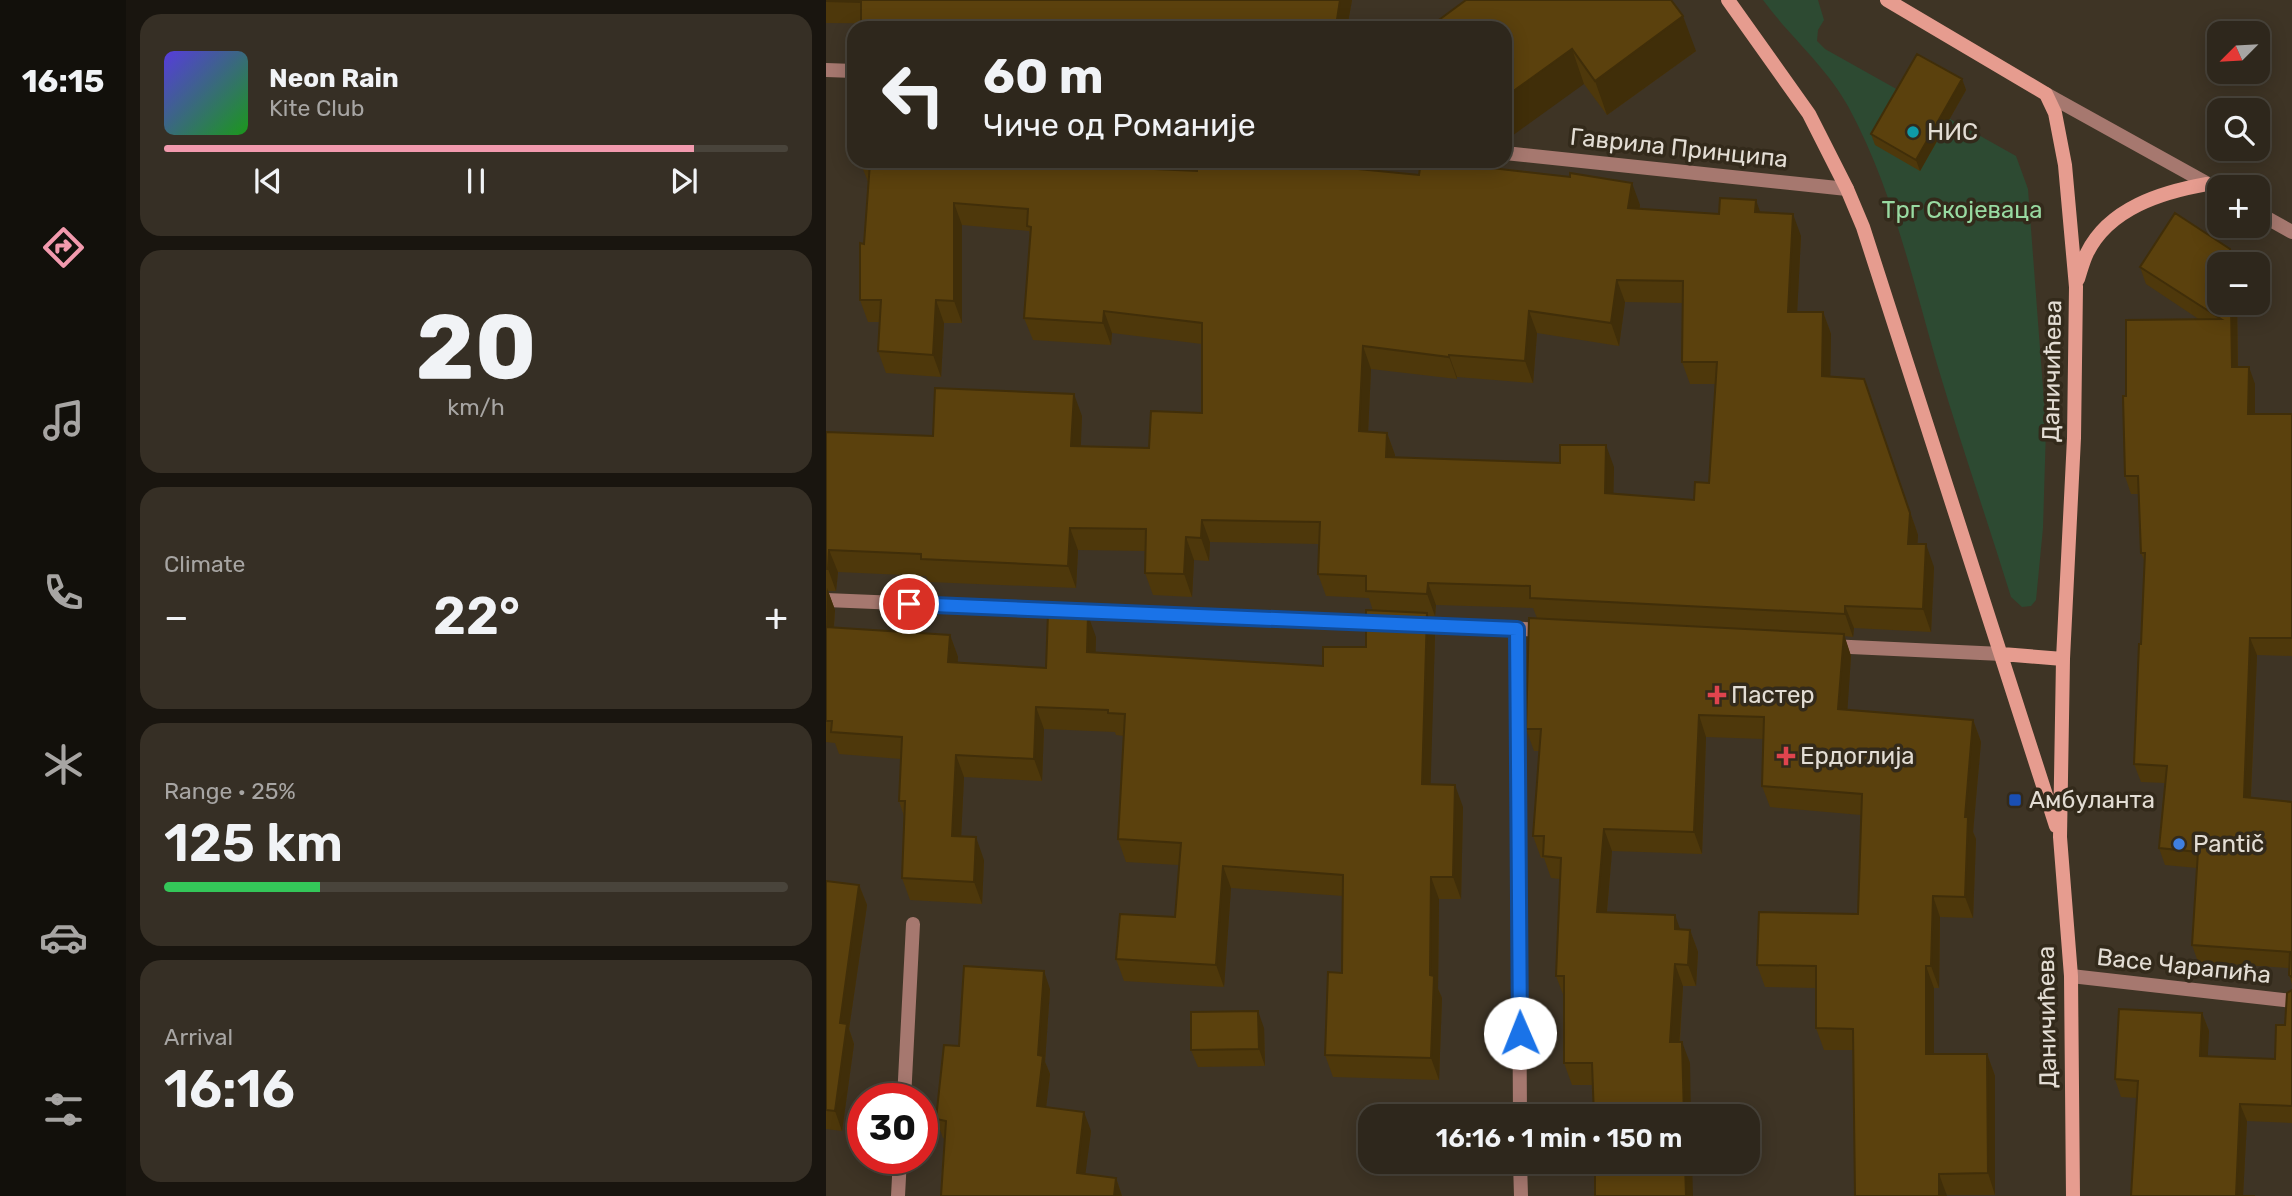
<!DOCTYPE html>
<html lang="en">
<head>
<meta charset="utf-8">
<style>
	:root { --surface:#2e271c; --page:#362f25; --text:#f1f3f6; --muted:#a7a5a3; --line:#49443b; --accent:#f29aae }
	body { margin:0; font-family:Rubik,sans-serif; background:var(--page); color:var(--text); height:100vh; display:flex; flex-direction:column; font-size:26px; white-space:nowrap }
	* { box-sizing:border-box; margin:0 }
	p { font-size:23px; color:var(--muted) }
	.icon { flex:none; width:38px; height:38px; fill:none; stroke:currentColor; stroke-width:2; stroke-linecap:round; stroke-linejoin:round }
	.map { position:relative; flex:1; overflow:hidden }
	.sheet { display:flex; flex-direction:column; gap:14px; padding:14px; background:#19150f; width:700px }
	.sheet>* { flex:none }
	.top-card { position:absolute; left:21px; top:21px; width:665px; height:147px; border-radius:21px; box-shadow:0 4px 18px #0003,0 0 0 2px var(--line); background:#2e271c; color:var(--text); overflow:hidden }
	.needle { width:46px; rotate:246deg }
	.fabs { position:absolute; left:1381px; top:21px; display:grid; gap:14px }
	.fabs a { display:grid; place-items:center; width:63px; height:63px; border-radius:14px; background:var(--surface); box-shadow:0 4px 18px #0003,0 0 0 2px var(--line); font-size:35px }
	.speed { position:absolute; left:21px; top:1083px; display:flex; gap:14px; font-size:35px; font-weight:700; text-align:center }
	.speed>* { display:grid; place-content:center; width:91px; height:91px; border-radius:50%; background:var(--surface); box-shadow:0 4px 18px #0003,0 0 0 2px var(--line); line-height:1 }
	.speed .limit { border:10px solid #d22; background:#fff; color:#111 }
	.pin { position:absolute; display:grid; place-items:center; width:60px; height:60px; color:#fff; margin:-30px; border:4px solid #fff; border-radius:50%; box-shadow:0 2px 7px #0007 }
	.me { position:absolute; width:77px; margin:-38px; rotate:359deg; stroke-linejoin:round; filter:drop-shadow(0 0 5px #0008) }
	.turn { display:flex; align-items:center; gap:24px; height:147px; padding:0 21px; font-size:32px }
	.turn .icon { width:91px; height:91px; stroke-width:2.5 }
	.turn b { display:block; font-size:49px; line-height:60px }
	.big { font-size:52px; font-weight:600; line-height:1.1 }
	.sheet .widget { flex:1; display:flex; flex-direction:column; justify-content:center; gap:10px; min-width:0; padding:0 24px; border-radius:21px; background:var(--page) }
	.sheet .dial { align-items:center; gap:0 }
	.dial b { font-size:91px; line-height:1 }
	.song { display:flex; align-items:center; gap:21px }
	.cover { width:84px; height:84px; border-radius:10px; background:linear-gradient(135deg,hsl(250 70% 55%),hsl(120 70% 35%)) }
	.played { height:7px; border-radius:4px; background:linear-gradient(90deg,var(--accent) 85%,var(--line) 85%) }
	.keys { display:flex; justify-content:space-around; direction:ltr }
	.heat { display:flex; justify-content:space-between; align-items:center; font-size:38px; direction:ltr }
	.charge { height:10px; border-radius:5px; background:linear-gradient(90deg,#34c759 25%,var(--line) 0) }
	.trip { position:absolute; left:532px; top:1104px; width:402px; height:70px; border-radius:21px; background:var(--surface); box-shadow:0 4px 18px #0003,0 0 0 2px var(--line); font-weight:600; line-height:70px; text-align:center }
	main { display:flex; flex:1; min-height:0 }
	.menu { display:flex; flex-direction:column; width:126px; justify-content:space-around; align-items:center; background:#12100b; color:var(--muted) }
	.menu .icon { width:49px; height:49px }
	.menu .current { color:var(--accent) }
	.menu b { font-size:32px; color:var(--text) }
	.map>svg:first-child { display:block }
	.green { fill:#2d4a32 }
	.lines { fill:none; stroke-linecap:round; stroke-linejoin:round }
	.street { stroke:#a6786f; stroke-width:14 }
	.secondary { stroke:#e69c8f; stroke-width:14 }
	.wall { fill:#4e380b; fill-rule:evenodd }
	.shaded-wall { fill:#402e09 }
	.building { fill:#5b410d; stroke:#402e09; stroke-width:2; fill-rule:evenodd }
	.route-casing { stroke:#114b97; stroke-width:18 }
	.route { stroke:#1a73e8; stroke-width:12 }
	.culture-dot { fill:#0f9aa8; stroke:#332a1b; stroke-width:2.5 }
	.health-dot { fill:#e0444e; stroke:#332a1b; stroke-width:2.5 }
	.transit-dot { fill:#1a4fb4; stroke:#332a1b; stroke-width:2.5 }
	.shop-dot { fill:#3f7fe0; stroke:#332a1b; stroke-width:2.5 }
	.labels { text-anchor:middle; stroke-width:7; stroke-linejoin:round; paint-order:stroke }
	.poi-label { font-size:24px; fill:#e3ddd4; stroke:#332a1b; text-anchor:start }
	.street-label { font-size:24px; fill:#e3ddd4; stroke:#332a1b }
	.park-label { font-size:24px; fill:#98daa1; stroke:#332a1b }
</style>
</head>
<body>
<main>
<nav class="menu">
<b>16:15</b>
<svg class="icon current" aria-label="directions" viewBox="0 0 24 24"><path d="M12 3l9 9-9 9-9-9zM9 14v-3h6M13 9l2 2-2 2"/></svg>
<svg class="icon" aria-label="music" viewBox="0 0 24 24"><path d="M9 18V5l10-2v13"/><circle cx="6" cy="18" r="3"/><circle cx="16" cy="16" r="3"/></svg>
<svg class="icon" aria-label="phone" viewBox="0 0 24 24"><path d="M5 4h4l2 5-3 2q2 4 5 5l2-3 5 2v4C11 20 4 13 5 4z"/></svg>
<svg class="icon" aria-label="climate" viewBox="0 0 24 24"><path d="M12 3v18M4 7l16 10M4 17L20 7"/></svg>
<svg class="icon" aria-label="car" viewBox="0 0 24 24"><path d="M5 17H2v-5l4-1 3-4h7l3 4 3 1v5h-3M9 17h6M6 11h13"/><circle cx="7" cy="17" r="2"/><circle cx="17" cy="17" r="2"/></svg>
<svg class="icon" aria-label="filters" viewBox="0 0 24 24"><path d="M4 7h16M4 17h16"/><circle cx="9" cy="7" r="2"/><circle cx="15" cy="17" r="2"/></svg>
</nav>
<section class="sheet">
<div class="widget">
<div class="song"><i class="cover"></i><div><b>Neon Rain</b><p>Kite Club</p></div></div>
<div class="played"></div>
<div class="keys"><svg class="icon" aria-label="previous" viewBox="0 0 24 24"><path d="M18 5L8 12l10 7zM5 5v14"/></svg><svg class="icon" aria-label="pause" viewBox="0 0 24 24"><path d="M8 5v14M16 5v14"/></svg><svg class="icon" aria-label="next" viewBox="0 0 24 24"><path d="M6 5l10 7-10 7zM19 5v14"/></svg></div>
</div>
<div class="widget dial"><b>20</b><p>km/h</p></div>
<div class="widget"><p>Climate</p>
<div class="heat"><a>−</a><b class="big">22°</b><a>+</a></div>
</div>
<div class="widget"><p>Range · 25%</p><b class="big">125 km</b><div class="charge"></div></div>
<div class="widget"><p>Arrival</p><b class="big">16:16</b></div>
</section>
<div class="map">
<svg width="1466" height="1196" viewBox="0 0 1466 1196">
	<rect width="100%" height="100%" fill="#3e3425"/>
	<path class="green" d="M 937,0 L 992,0 L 998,20 L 992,30 L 991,41 L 999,49 L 1190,156 L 1202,189 L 1220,428 L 1217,528 L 1210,600 L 1205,606 L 1196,607 L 1185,597 C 1161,519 1134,442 1111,364 C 1086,277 1066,188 1023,108 C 1001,67 964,37 937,0 Z"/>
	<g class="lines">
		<path class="street" d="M 0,70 L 28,71
			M 1220,94 L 1393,190
			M 679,153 L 1021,189
			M 1432,213 L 1466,232
			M 0,600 L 559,623
			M 587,624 L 720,630
			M 691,629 L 694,1116
			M 1003,646 L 1176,654
			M 1245,976 L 1466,1001
			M 78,1099 L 87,924
			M 694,1162 L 695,1196
			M 72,1196 L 74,1158"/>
		<path class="secondary" d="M 902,0 L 983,114 L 1021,189 L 1037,227 L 1230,826
			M 1061,0 L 1220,94 L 1229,113 L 1239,165 L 1250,287 L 1248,438 L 1237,659 L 1234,837 L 1245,976 L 1247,1196
			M 1252,279 C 1255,270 1257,261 1261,253 C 1283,208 1336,192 1381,184
			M 1176,654 L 1237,659"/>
	</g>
	<path class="wall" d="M 0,0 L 526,0 L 521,27 L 0,23 Z
		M 679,28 L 870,51 L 781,115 L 758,84 Z
		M 1136,79 L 1140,90 L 1094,171 L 1049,145 L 1045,134 Z
		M 371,161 L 457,161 L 458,162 L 814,205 L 813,209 L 893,214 L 934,212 L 975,236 L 971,312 L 997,312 L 1005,334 L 1004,376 L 1038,379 L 1092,535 L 1091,544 L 1108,567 L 1105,632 L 1028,628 L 1027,637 L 1018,636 L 1025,656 L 1021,710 L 1147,720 L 1155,742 L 1147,832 L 1150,839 L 1147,918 L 1114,917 L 1113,988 L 1108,988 L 1108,1054 L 1161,1054 L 1169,1076 L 1169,1195 L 1121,1195 L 1027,1050 L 998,1050 L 990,1028 L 990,988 L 939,987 L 931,965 L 1032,914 L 1035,815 L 944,807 L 936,786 L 937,739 L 880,737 L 876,854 L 786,851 L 781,912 L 855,930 L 864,930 L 872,952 L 870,986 L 857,986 L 854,1042 L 864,1063 L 767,1085 L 746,1085 L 738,1063 L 738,997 L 730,976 L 734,879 L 725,878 L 718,858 L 715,858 L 707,836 L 714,751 L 708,751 L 700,729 L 711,618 L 707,608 L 610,605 L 609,616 L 602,616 L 609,635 L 604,784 L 637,807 L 635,899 L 613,899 L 612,989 L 616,998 L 613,1080 L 507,1077 L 499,1055 L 516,973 L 517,896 L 405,888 L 398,987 L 298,981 L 290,959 L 349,917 L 353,865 L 300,862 L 292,839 L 298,736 L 290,735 L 289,732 L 218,729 L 216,781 L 138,777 L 135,837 L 158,860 L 156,904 L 84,900 L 76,878 L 78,816 L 73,801 L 75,759 L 13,754 L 9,743 L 0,742 L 0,432 L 107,436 L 256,416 L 254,446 L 323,448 L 376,413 L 376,344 L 286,333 L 285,345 L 207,340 L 198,318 L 204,235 L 203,231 L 136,225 L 136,323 L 118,323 L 115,377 L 60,373 L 52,351 L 54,322 L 42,322 L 34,300 L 43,184 L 34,162 L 268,167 L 371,171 ZM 799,302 L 857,303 L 856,362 L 864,384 L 889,384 L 883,483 L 868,500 L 787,494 L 788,467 L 569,458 L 569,455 L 561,433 L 542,432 L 545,369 L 631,379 L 631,377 L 707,383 L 711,333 L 793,346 ZM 384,542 L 493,544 L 492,574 L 500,596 L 543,598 L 547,611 L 540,647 L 497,666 L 269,652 L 270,637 L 220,668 L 131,663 L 132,657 L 124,635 L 8,628 L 9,610 L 2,591 L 10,591 L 12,572 L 100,576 L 103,582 L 250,588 L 252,550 L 319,551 L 319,573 L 327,595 L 366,597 L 368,560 L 383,561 Z
		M 1404,249 L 1410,264 L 1393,264 L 1411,303 L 1412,367 L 1429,384 L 1429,414 L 1466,414 L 1466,656 L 1431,655 L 1425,798 L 1466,802 L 1466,984 L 1463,975 L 1463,968 L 1372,962 L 1366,945 L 1371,868 L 1339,865 L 1333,848 L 1339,783 L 1315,782 L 1308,764 L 1319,562 L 1315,553 L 1312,494 L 1305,494 L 1299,476 L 1300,396 L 1374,320 L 1320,284 L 1314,267 Z
		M 0,881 L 33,885 L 41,905 L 23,1029 L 28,1044 L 16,1131 L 0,1129 Z
		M 224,989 L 219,1062 L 224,1074 L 220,1107 L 265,1131 L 259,1174 L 290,1178 L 296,1196 L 117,1138 L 110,1119 L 133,1046 Z
		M 1466,990 L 1466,1123 L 1421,1121 L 1417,1196 L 1305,1196 L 1311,1098 L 1295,1097 L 1289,1079 L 1376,1013 L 1383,1031 L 1381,1056 L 1449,1059 L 1459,1025 Z
		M 438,1028 L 439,1066 L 372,1067 L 365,1050 Z"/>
	<path class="shaded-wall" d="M 514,0 L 526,0 L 521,28 L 510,26 Z
		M 857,16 L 870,51 L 781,115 L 769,81 Z
		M 746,49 L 758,84 L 679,141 L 679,97 Z
		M 1136,79 L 1140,90 L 1094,171 L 1090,160 Z
		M 263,161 L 266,161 L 272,177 L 263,166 Z
		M 806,183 L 814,205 L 810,230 L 802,208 Z
		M 930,200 L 938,223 L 929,212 Z
		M 128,203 L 136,225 L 136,323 L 128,301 Z
		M 967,214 L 975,236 L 970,334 L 962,312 Z
		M 1404,249 L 1410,264 L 1405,264 Z
		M 791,280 L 799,302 L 793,346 L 785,323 Z
		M 110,300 L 118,323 L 115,377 L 107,355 Z
		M 1405,303 L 1411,303 L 1412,384 L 1406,367 Z
		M 278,311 L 286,333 L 285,345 L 277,323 Z
		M 703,311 L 711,333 L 707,383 L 699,361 Z
		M 997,312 L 1005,334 L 1004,398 L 996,376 Z
		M 537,346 L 545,369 L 541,454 L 533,431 Z
		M 623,355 L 631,377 L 631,379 L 623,357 Z
		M 1423,367 L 1429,384 L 1429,431 L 1422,414 Z
		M 1038,379 L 1092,535 L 1090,566 L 1082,544 Z
		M 248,394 L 256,416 L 254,468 L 245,446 Z
		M 561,433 L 569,455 L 568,480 L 560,457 Z
		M 780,445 L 788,467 L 787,515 L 779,493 Z
		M 376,520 L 384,542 L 383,561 L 375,538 Z
		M 244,528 L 252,550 L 250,588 L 242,566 Z
		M 360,537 L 368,560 L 366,597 L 358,574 Z
		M 1100,544 L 1108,567 L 1105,632 L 1097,609 Z
		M 3,550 L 12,572 L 10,591 L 2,569 Z
		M 602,583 L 610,605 L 609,616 L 601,594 Z
		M 1,588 L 9,610 L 6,649 L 0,632 Z
		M 1019,606 L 1028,628 L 1027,637 L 1019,614 Z
		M 601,613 L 609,635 L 604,806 L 596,784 Z
		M 262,615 L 270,637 L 269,674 L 261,652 Z
		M 1018,634 L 1025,656 L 1020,731 L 1012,709 Z
		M 124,635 L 132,657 L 130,684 L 122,662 Z
		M 1424,638 L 1431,655 L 1424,814 L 1418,797 Z
		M 210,707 L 218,729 L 216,781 L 208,759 Z
		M 873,715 L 880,737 L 876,854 L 868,832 Z
		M 1147,720 L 1155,742 L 1147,832 L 1150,839 L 1147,918 L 1139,897 L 1139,817 Z
		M 130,755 L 138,777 L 134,859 L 126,836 Z
		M 629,785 L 637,807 L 635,899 L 627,877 Z
		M 778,829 L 786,851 L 779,933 L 771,912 Z
		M 150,837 L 158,860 L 156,904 L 148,882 Z
		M 397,866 L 405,888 L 398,987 L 390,965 Z
		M 605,877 L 613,899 L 612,989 L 616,998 L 613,1080 L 605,1058 Z
		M 33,885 L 41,905 L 23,1029 L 28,1044 L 16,1131 L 9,1111 L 14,1023 Z
		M 1107,896 L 1114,917 L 1113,988 L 1105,966 Z
		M 849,915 L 857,937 L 849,929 Z
		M 864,930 L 872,952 L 870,986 L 862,965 Z
		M 849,964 L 857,986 L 852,1064 L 844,1042 Z
		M 1100,966 L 1108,988 L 1108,1076 L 1100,1054 Z
		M 218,971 L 224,989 L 219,1062 L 224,1074 L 218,1125 L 211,1106 L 212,1055 Z
		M 432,1011 L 438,1028 L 439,1066 L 433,1049 Z
		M 1376,1013 L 1383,1031 L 1381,1073 L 1374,1056 Z
		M 856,1042 L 864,1063 L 865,1116 L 858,1116 Z
		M 1161,1054 L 1169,1076 L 1169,1195 L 1162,1173 Z
		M 1414,1104 L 1421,1121 L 1417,1196 L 1410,1196 Z
		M 258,1112 L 265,1131 L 257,1192 L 251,1173 Z
		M 859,1162 L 866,1162 L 867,1196 L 860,1196 Z
		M 1113,1174 L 1121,1196 L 1113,1196 Z
		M 290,1178 L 296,1196 L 288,1196 Z"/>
	<path class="building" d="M 0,0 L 514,0 L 510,26 L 526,28 L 35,28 L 35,2 L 0,1 Z
		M 640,0 L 845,0 L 857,16 L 769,81 L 746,49 L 679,97 L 679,28 L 602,28 Z
		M 1091,54 L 1136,79 L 1090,160 L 1045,134 Z
		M 34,161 L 263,161 L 263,166 L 371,171 L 371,161 L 449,161 L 593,175 L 595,161 L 605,161 L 744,177 L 744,173 L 806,183 L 802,208 L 893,214 L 894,198 L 930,200 L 929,212 L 967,214 L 962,312 L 997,312 L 996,376 L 1038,379 L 1084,513 L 1082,544 L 1100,544 L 1097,609 L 1019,606 L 1019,614 L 704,598 L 704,586 L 602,583 L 601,594 L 540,591 L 540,576 L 492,574 L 494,522 L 376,520 L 375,538 L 360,537 L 358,574 L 319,573 L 320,529 L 244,528 L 242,566 L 95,559 L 95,554 L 3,550 L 2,569 L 0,569 L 0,432 L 107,436 L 109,388 L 248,394 L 245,446 L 323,448 L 325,411 L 376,413 L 376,323 L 278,311 L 277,323 L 198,318 L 205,227 L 201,226 L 202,209 L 128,203 L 128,301 L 110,300 L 107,355 L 52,351 L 55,300 L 34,300 L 34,243 L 38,244 L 44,163 L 34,162 ZM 791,280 L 857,281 L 856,362 L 891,362 L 883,483 L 869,482 L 868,500 L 779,493 L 780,445 L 734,445 L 734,463 L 560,457 L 561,433 L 533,431 L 537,346 L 623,357 L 623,355 L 699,361 L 703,311 L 785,323 Z
		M 1349,213 L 1404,249 L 1405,264 L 1393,264 L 1393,303 L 1405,303 L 1406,367 L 1423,367 L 1422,414 L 1466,414 L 1466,638 L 1424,638 L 1418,797 L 1466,802 L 1466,977 L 1463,975 L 1464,952 L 1366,945 L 1372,852 L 1333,848 L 1341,766 L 1308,764 L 1313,644 L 1315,644 L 1319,553 L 1315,553 L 1312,476 L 1299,476 L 1297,396 L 1300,396 L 1300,320 L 1395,319 L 1314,267 Z
		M 540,610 L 601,613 L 596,784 L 629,785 L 627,877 L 605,877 L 604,975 L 608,976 L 605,1058 L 499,1055 L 502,972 L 516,973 L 517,875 L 397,866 L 390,965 L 290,959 L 294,914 L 349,917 L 355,843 L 292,839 L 299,714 L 282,713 L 282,710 L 210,707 L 208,759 L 130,755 L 126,836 L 150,837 L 148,882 L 76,878 L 79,801 L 73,801 L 76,737 L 5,732 L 6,721 L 0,721 L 0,627 L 124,635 L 122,662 L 220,668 L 222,614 L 262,615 L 261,652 L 497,666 L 497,647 L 540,647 Z
		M 703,618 L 1018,634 L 1012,709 L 1147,720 L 1139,817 L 1142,817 L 1139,897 L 1107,896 L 1105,966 L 1100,966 L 1100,1054 L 1161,1054 L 1162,1173 L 1113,1174 L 1113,1196 L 1029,1196 L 1027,1029 L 990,1028 L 990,966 L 931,965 L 933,912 L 1032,914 L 1036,794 L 936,786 L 938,717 L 873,715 L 868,832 L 778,829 L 771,912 L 849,915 L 849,929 L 864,930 L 862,965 L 849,964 L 844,1042 L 856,1042 L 858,1116 L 768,1116 L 766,1063 L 738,1063 L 738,976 L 730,976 L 735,858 L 717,856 L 718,836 L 707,836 L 715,729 L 700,729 Z
		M 0,881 L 33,885 L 14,1023 L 21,1024 L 9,1111 L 0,1110 Z
		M 138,966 L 218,971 L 212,1055 L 217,1056 L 211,1106 L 258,1112 L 251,1173 L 290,1178 L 288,1196 L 115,1196 L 120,1121 L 110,1119 L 118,1045 L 133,1046 Z
		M 1466,990 L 1466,1106 L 1414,1104 L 1410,1196 L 1429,1196 L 1305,1196 L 1312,1081 L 1289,1079 L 1293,1009 L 1376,1013 L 1374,1056 L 1449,1059 L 1450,1025 L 1459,1025 L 1461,993 Z
		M 432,1011 L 433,1049 L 365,1050 L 365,1012 Z
		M 769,1162 L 859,1162 L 860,1196 L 769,1196 Z"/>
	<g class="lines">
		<defs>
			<path id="route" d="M 83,604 L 691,629 L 694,1033"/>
		</defs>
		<use href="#route" class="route-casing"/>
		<use href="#route" class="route"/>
	</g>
	<circle class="culture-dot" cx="1087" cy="132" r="7"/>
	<g class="health-dot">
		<path d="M887.5 684.5h7v7h7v7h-7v7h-7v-7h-7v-7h7z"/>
		<path d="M956.5 745.5h7v7h7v7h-7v7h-7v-7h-7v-7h7z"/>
	</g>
	<rect class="transit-dot" x="1182" y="793" width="14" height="14" rx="3.5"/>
	<circle class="shop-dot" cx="1353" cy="844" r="7"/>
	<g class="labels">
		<g class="poi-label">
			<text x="1101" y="140">НИС</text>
			<text x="905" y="703">Пастер</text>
			<text x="974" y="764">Ердоглија</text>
			<text x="1203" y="808">Амбуланта</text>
			<text x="1367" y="852">Pantič</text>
		</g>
		<g class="street-label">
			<text transform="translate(853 148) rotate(6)" y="8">Гаврила Принципа</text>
			<text transform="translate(1226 371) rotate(-89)" y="8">Даничићева</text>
			<text transform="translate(1358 966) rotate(6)" y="8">Васе Чарапића</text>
			<text transform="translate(1221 1017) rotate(-91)" y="8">Даничићева</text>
		</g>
		<g class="park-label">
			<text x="1136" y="218">Трг Скојеваца</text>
		</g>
	</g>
</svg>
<div class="fabs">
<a><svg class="needle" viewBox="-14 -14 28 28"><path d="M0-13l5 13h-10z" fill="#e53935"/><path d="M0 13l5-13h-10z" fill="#a7a5a3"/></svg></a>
<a><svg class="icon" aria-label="search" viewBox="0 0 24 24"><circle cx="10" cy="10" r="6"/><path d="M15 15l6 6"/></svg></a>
<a>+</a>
<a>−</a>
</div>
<div class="speed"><div class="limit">30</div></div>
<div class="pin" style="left:83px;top:604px;background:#d93025"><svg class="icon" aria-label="arrive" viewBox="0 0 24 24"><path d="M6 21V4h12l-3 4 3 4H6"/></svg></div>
<svg class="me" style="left:694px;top:1033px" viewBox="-20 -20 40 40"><circle r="19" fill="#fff"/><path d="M0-13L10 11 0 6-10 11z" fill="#1a73e8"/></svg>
<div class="trip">16:16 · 1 min · 150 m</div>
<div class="top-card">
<div class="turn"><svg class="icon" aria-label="left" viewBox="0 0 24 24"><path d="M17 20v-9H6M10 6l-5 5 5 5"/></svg><div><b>60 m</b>Чиче од Романије</div></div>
</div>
</div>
</main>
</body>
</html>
